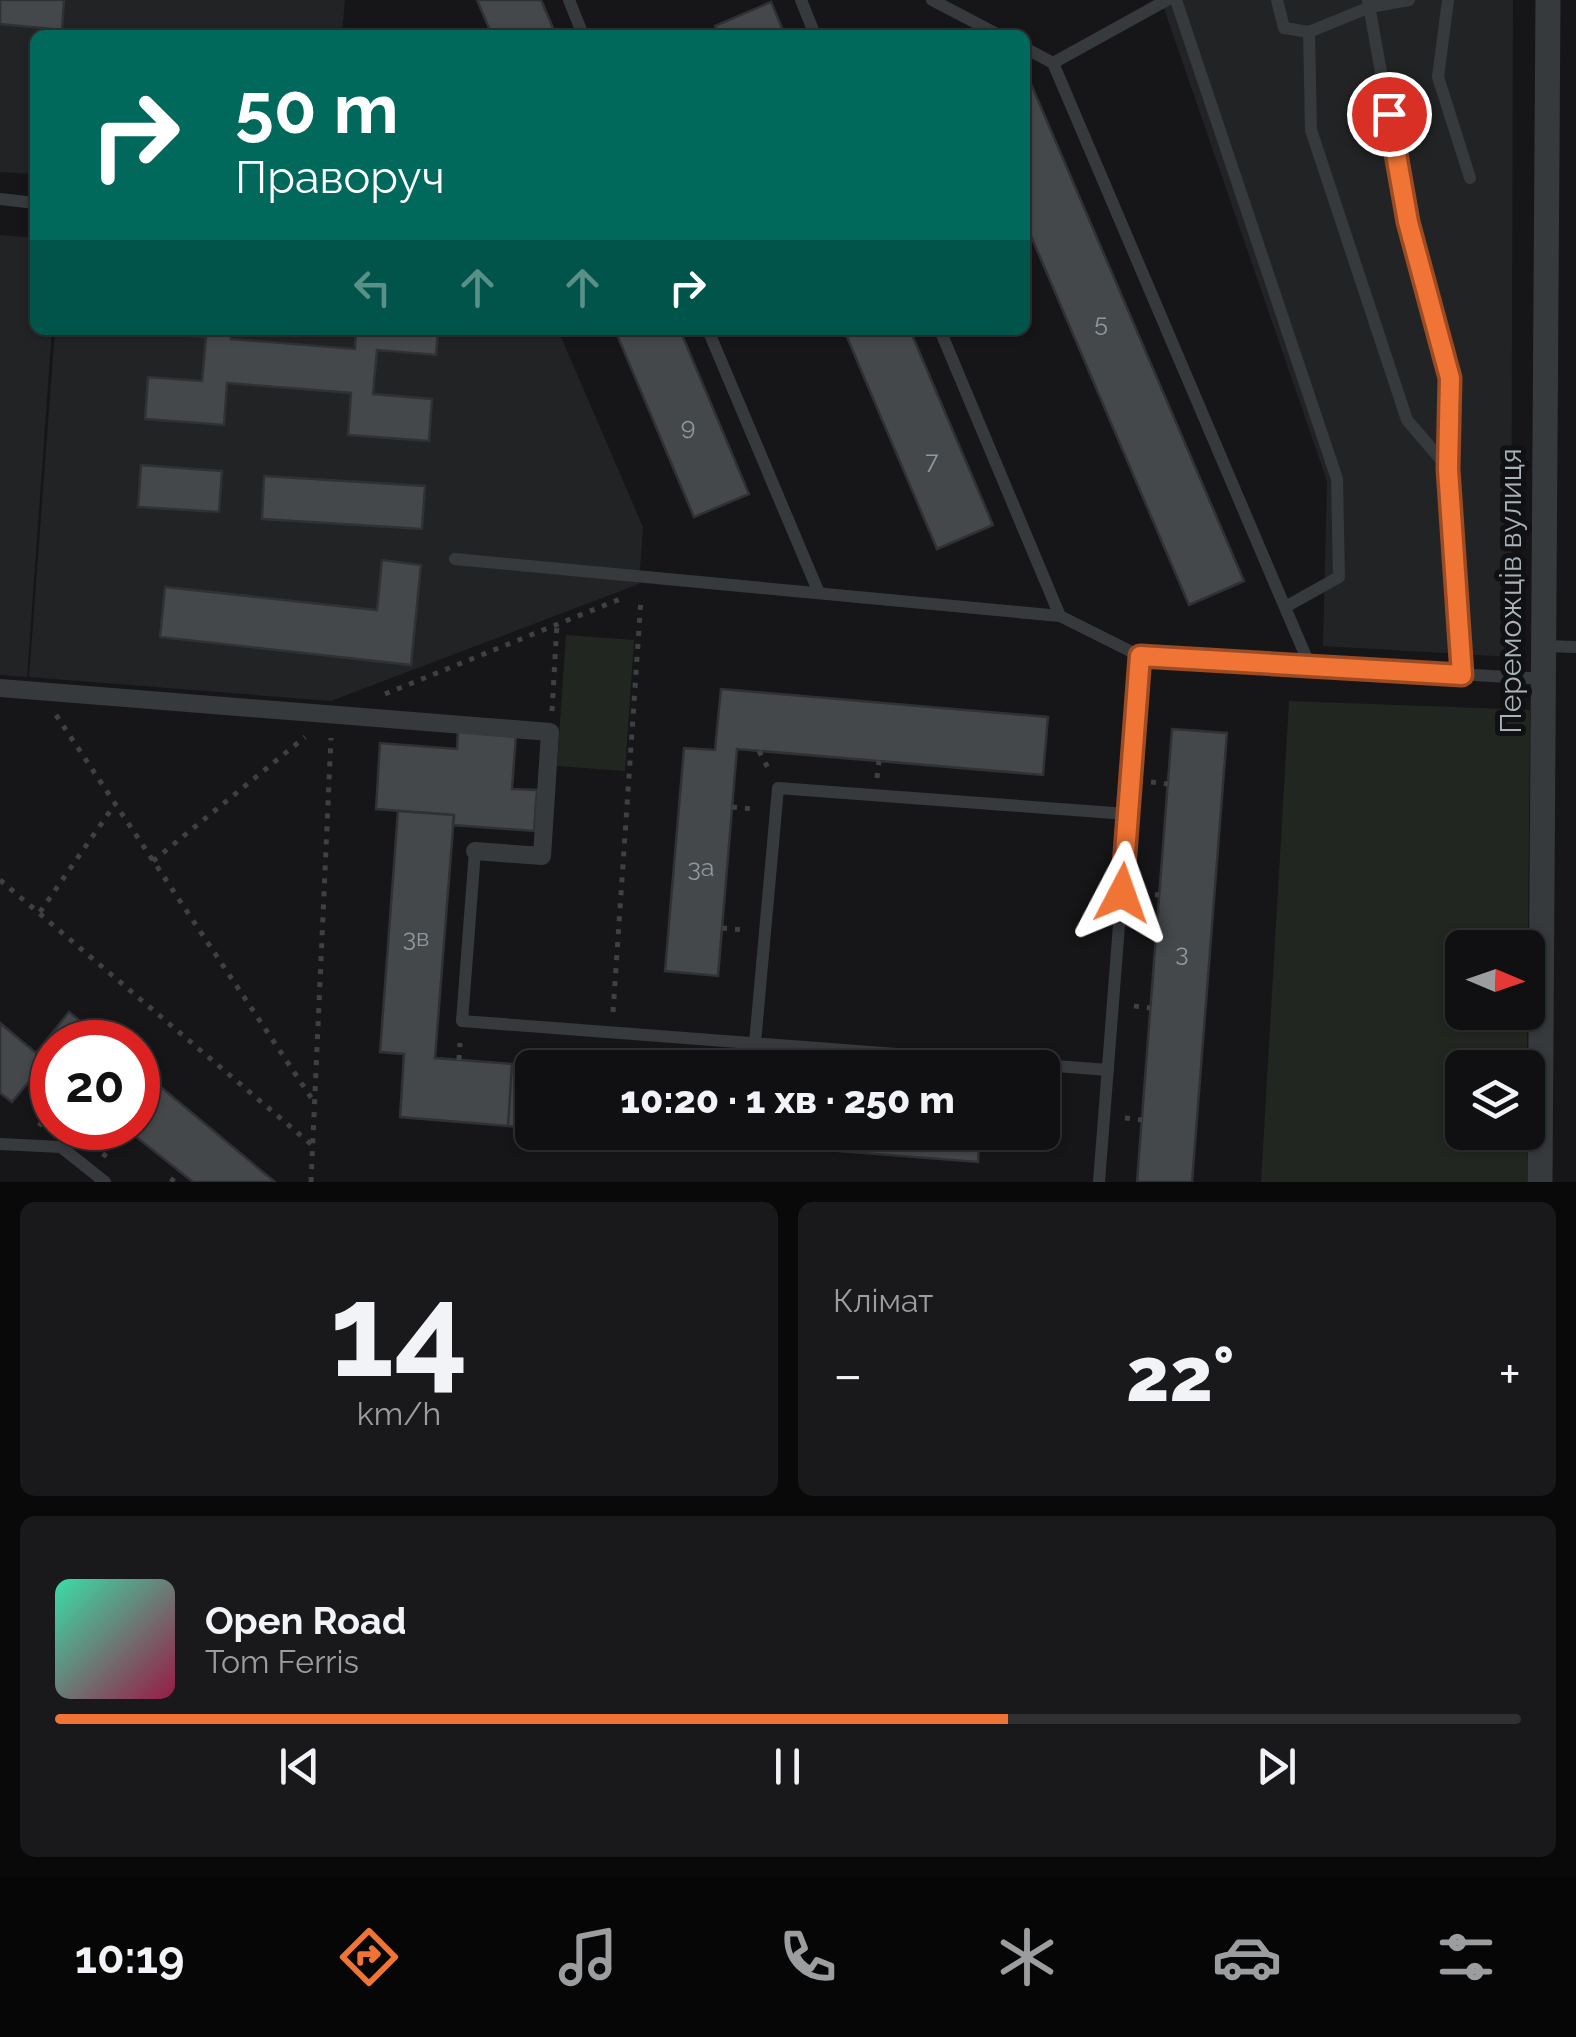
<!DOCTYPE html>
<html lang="uk">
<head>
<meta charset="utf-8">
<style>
	:root { --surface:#101012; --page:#19191b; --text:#f1f3f6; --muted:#9c9d9f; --line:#303032; --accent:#f07435 }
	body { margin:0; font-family:Raleway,sans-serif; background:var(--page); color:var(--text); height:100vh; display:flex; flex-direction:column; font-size:38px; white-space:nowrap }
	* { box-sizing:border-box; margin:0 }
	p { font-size:32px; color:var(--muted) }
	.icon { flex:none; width:55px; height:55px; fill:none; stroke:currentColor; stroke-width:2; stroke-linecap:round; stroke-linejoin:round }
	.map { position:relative; height:1182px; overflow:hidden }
	.sheet { display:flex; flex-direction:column; gap:20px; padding:20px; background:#09090a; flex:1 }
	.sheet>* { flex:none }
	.top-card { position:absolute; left:30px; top:30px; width:1000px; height:305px; border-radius:15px; box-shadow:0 2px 8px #0004,0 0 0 2px var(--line); background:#00695c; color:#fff; overflow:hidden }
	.needle { width:65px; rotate:92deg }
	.buttons { position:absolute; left:1445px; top:930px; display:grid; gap:20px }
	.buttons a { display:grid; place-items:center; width:100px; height:100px; border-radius:15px; background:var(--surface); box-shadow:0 2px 8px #0004,0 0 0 2px var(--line); font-size:50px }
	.speed { position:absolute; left:30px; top:1020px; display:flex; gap:20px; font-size:50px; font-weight:700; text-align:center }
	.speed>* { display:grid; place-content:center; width:130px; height:130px; border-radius:50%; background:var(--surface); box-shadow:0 2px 8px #0004,0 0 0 2px var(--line); line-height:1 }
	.speed .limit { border:15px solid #d22; background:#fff; color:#111 }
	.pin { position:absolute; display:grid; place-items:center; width:85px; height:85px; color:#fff; margin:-42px; border:5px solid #fff; border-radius:50%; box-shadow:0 2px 10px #0007 }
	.me { position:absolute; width:110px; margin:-55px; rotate:4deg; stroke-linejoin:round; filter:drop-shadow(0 0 8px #0008) }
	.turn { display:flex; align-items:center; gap:35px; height:210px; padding:0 40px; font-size:45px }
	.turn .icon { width:130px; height:130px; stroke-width:2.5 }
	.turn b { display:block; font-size:70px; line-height:85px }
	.lanes { display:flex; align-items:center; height:95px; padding:0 40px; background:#0003; justify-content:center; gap:50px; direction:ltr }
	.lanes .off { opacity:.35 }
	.big { font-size:75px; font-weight:800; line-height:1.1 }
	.sheet .card { flex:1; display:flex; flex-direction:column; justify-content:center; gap:15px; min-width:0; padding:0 35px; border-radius:15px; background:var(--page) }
	.sheet .dial { align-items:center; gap:0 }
	.dial b { font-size:130px; line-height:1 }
	.song { display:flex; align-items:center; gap:30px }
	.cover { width:120px; height:120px; border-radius:15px; background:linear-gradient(135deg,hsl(160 70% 55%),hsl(340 70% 35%)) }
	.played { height:10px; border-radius:5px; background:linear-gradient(90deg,var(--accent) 65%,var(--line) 65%) }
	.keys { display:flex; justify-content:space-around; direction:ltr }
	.heat { display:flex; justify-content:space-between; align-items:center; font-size:55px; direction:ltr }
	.sheet .tiles { flex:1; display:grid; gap:20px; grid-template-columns:1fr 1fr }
	.card:last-child { grid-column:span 2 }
	.trip { position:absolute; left:515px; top:1050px; width:545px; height:100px; border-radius:15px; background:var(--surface); box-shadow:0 2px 8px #0004,0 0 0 2px var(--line); font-weight:800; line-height:100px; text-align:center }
	.dock { display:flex; height:160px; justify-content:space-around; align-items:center; background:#060607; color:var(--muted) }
	.dock .icon { width:70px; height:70px }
	.dock .current { color:var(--accent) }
	.dock b { font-size:45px; color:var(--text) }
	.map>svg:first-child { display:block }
	.built { fill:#222325 }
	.green { fill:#212720; fill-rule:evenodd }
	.building { fill:#45484b; stroke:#303134; stroke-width:2.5 }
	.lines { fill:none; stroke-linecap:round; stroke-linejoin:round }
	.path { stroke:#3d4144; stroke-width:5; stroke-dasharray:5 8; stroke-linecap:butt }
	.service { stroke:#373a3d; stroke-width:12 }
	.pedestrian { stroke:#373a3d; stroke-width:18 }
	.minor { stroke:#373a3d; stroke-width:25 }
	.route-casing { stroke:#9c4b22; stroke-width:25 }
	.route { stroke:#f07435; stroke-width:18 }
	.labels { text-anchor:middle; stroke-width:10; stroke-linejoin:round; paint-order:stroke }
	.number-label { font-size:25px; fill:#8f989c }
	.street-label { font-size:30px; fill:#a8b2b7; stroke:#111113 }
</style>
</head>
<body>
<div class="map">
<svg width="1576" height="1182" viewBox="0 0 1576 1182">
	<rect width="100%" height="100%" fill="#161618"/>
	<path class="built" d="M 0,0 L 345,0 L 342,35 L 35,35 L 35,174 L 0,172 Z
		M 1161,0 L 1513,0 L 1511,657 L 1323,646 L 1327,481 Z
		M 0,235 L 35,238 L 35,330 L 52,330 L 27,677 L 0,675 Z
		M 55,330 L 558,330 L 643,527 L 639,584 L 331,701 L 29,677 Z"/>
	<path class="green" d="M 566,635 L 634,640 L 625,771 L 557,766 Z
		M 1289,701 L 1530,710 L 1527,1067 L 1462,1068 L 1462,1132 L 1527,1133 L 1527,1182 L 1261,1182 ZM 1462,948 L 1528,948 L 1528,1012 L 1462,1012 Z"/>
	<path class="building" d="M 0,0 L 64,0 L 62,30 L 0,24 Z
		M 477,0 L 541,0 L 556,35 L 492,35 Z
		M 771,2 L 785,35 L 719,35 L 715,26 Z
		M 1025,70 L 1244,581 L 1189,605 L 1025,222 Z
		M 152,330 L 231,330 L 231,339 L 355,349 L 356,330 L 438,330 L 436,355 L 377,350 L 373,394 L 432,399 L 429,441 L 348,435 L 351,393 L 227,383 L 224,425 L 145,419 L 148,377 L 202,381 L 206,337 L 151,333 Z
		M 615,330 L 680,330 L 749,494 L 694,517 Z
		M 844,330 L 910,330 L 993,525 L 937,549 Z
		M 141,465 L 222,471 L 219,512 L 138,507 Z
		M 264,476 L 425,486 L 422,529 L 262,519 Z
		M 382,560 L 421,565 L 411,665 L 160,637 L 165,587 L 377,610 Z
		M 721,689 L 1048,717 L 1043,775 L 737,749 L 718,976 L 665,971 L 684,748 L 715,750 Z
		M 1172,729 L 1227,733 L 1192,1182 L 1137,1182 Z
		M 458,731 L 516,735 L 512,789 L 537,790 L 534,831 L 453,825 L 454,815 L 376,809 L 380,743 L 457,749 Z
		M 398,811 L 454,815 L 435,1058 L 512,1064 L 508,1126 L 400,1117 L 404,1054 L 380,1052 Z
		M 69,1012 L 106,1042 L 52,1042 L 52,1068 L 45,1062 L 12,1102 L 0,1093 L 0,1023 L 36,1053 Z
		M 512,1064 L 558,1068 L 532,1068 L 532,1128 L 508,1126 Z
		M 138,1068 L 275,1182 L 193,1182 L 125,1128 L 138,1128 Z
		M 596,1132 L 980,1132 L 978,1162 Z"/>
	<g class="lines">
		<path class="path" d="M 385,694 L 625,597
			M 552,711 L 557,624
			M 56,715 L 314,1102
			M 759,751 L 769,770
			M 877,778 L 879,761
			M 1151,782 L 1168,784
			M 732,807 L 754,809
			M 153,861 L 305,737
			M 0,880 L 312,1145
			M 1142,894 L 1159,895
			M 40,912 L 115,804
			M 722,928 L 744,930
			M 1134,1006 L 1150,1008
			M 613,1012 L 641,599
			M 459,1060 L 460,1043
			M 594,1068 L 595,1051
			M 1125,1118 L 1142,1120
			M 39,1126 L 52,1109
			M 103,1157 L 126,1128
			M 171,1182 L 179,1171
			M 311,1182 L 331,738"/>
		<path class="service" d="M 569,0 L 583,35
			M 801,0 L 815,35
			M 932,0 L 999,35
			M 1176,0 L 1337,479 L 1339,577 L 1287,606
			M 1277,0 L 1284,28 L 1309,32 L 1370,7 L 1409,0
			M 1368,0 L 1408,222 L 1450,378 L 1449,469 L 1462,675
			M 1448,0 L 1438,77 L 1470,178
			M 1309,32 L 1311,130 L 1407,420 L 1449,469
			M 1025,48 L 1053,63 L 1310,666
			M 1053,63 L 1167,0
			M 0,199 L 35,203
			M 708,330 L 819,593
			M 940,330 L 1060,616
			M 455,559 L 1060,616 L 1140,656 L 1544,679
			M 1544,646 L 1576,647
			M 475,851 L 462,1021 L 1108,1070
			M 755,1043 L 778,788 L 1127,814
			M 0,1144 L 61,1147 L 105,1182
			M 1099,1182 L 1140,656"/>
		<path class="pedestrian" d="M 0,688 L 550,732 L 542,856 L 475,851"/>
		<path class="minor" d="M 1540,1182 L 1548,0"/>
	</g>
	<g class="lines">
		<defs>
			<path id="route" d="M 1122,893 L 1140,656 L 1462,675 L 1448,469 L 1450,378 L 1408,222 L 1389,114"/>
		</defs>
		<use href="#route" class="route-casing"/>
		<use href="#route" class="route"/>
	</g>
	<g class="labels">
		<g class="number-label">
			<text x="1101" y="331">5</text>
			<text x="688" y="435">9</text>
			<text x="932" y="469">7</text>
			<text x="701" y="876">3а</text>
			<text x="416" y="946">3в</text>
			<text x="1182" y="961">3</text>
		</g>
		<g class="street-label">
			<text transform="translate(1511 591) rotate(-90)" y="10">Переможців вулиця</text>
		</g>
	</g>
</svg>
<div class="buttons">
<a><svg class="needle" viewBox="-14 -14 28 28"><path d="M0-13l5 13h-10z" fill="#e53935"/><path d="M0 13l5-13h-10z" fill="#9c9d9f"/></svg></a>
<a><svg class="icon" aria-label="layers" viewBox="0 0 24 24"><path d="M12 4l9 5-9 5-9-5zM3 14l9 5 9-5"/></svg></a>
</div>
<div class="speed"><div class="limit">20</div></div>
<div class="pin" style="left:1389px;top:114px;background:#d93025"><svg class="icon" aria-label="arrive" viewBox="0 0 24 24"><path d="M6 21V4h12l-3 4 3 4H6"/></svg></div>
<svg class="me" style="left:1122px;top:893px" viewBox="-20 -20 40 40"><path d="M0-17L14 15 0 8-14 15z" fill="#f07435" stroke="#fff" stroke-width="4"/></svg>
<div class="trip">10:20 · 1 хв · 250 m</div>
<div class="top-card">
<div class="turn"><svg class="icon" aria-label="right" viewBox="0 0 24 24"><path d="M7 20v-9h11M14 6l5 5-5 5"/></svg><div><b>50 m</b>Праворуч</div></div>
<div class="lanes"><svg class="icon off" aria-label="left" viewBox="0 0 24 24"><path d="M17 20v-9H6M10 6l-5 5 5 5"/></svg><svg class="icon off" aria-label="ahead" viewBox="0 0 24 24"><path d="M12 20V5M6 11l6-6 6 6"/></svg><svg class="icon off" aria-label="ahead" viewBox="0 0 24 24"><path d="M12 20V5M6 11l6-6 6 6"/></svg><svg class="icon" aria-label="right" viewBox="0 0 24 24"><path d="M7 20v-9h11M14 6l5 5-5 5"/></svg></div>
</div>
</div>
<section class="sheet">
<div class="tiles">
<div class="card dial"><b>14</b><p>km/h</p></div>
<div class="card"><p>Клімат</p>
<div class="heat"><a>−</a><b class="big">22°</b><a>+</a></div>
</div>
<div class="card">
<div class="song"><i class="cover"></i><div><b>Open Road</b><p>Tom Ferris</p></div></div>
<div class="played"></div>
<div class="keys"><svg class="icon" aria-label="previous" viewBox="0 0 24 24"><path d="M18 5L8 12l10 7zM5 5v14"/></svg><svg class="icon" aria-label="pause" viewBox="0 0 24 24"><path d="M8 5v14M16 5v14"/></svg><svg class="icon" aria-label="next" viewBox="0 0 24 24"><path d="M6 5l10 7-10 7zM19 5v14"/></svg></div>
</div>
</div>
</section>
<nav class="dock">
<b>10:19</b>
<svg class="icon current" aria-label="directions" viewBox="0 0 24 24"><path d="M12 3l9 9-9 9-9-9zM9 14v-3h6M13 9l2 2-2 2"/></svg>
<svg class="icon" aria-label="music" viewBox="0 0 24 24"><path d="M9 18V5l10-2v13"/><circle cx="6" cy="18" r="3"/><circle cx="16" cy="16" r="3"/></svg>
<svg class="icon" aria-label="phone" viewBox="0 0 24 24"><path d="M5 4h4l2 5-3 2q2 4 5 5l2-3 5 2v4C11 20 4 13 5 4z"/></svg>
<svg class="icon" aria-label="climate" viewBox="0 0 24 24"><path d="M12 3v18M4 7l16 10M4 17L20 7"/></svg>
<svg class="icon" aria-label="car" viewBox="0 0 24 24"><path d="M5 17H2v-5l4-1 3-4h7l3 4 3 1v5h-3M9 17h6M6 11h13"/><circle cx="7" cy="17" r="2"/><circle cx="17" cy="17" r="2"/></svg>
<svg class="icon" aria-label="filters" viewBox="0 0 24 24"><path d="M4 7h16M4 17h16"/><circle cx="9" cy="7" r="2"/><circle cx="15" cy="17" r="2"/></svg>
</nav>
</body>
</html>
